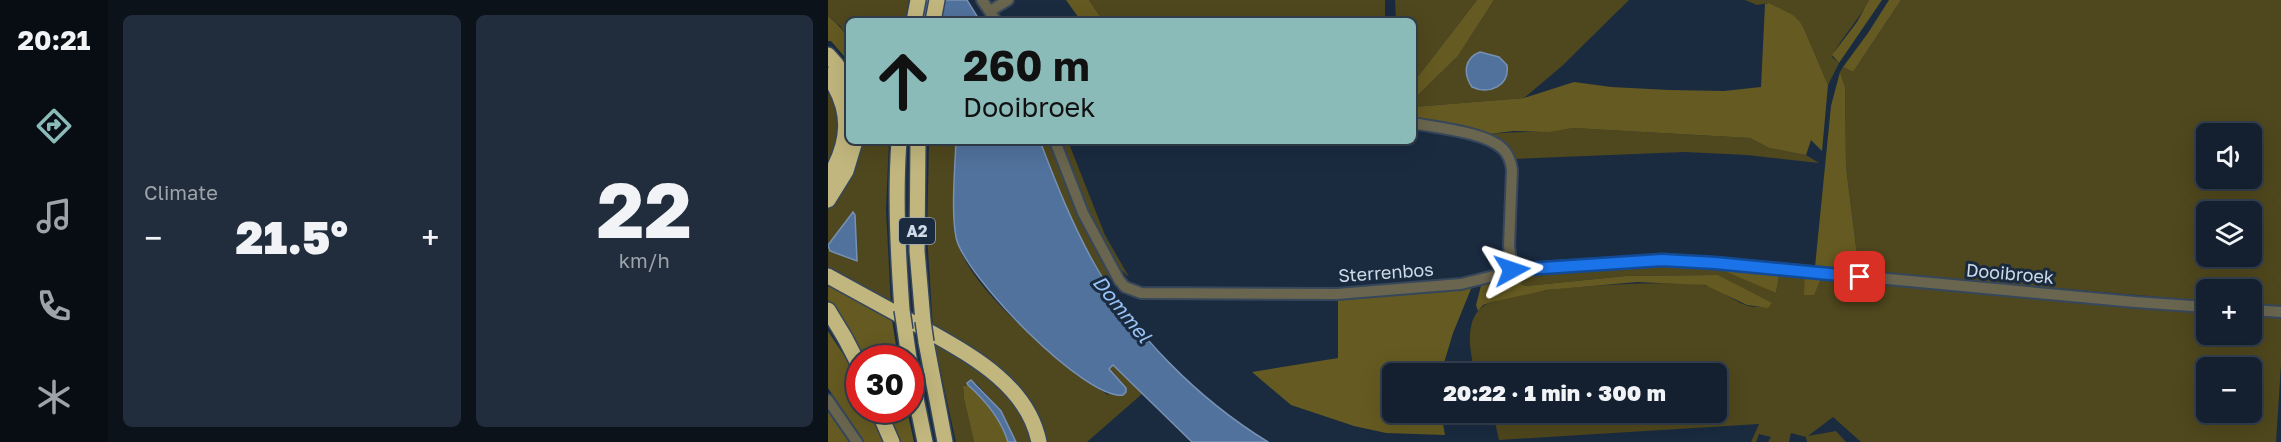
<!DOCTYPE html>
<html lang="en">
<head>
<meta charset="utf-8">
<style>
	:root { --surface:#142030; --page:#212d3c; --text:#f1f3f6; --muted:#9da3ab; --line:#333e4c; --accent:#8bbbb9 }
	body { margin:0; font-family:"Golos Text",sans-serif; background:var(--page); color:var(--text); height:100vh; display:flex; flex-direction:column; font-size:22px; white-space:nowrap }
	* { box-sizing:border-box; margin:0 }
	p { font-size:20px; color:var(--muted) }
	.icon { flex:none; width:33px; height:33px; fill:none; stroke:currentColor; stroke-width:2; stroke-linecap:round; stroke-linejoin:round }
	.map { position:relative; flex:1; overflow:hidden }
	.panel { display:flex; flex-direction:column; gap:15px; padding:15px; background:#0b121a; width:720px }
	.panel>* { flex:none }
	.banner { position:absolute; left:18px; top:18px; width:570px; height:126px; border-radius:9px; box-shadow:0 6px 24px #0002,0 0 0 2px var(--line); background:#8bbbb9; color:#111; overflow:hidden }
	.tools { position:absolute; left:1368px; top:123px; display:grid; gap:12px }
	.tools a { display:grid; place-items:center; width:66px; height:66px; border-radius:9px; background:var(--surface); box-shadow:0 6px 24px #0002,0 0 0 2px var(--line); font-size:30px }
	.speed { position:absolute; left:18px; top:345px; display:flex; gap:12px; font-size:30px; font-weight:700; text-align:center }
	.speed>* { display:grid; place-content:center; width:78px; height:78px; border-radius:50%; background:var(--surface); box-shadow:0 6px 24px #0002,0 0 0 2px var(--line); line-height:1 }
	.speed .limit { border:9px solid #d22; background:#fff; color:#111 }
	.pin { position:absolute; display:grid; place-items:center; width:51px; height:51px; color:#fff; margin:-26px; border-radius:12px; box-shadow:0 3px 9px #0006 }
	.me { position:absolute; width:66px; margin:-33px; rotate:85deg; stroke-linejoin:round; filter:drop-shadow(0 0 4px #0008) }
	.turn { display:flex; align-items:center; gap:21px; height:126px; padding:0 18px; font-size:27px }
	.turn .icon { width:78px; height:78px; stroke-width:2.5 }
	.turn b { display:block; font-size:42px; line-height:51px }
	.big { font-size:45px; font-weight:800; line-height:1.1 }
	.panel .widget { flex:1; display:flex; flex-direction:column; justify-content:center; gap:9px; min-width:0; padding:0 21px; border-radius:9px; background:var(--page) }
	.panel .dial { align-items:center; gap:0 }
	.dial b { font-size:78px; line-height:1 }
	.heat { display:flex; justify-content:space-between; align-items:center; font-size:33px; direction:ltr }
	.panel .tiles { flex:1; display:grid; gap:15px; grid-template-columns:repeat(2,1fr) }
	.trip { position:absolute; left:554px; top:363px; width:345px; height:60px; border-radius:9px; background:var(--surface); box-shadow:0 6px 24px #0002,0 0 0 2px var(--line); font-weight:800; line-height:60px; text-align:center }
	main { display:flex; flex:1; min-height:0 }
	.tab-bar { display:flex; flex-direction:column; width:108px; justify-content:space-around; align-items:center; background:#080d13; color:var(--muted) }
	.tab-bar .icon { width:42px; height:42px }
	.tab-bar .active { color:var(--accent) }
	.tab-bar b { font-size:27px; color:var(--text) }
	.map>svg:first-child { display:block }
	.green { fill:#4f471d; fill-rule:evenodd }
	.forest { fill:#655a21 }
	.water { fill:#51729d; stroke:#7791b4; stroke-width:1.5 }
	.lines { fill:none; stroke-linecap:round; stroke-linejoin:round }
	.minor-casing { stroke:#37475b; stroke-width:14 }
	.highway-casing { stroke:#37475b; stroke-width:18 }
	.minor { stroke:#69654e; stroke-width:10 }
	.highway { stroke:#c1b67d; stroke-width:15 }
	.highway-bridge-casing { stroke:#37475b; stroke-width:18; stroke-linecap:butt }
	.highway-bridge { stroke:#c1b67d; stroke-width:15 }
	.route-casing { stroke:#114b97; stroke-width:15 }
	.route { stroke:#1a73e8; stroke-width:10 }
	.labels { text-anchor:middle; stroke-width:6; stroke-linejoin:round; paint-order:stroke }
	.shield { fill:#1a2b40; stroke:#99a6b6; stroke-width:1.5 }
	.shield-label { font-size:16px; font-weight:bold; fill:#cfdae8 }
	.street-label { font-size:18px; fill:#cfdae8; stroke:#1a2b40 }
	.water-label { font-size:20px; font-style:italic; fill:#99c2f5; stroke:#1a2b40 }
</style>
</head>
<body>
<main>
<nav class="tab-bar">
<b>20:21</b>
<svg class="icon active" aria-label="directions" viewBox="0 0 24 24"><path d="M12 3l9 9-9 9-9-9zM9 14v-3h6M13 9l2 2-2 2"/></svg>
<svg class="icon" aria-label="music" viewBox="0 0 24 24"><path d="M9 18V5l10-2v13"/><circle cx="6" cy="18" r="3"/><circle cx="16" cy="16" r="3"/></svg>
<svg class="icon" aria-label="phone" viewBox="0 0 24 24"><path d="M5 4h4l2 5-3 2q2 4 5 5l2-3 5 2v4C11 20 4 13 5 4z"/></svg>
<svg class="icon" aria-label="climate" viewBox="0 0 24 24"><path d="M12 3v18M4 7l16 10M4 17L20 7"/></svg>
</nav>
<section class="panel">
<div class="tiles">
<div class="widget"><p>Climate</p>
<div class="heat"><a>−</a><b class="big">21.5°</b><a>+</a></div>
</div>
<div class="widget dial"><b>22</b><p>km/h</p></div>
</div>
</section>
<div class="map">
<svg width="1453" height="442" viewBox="0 0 1453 442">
	<rect width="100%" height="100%" fill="#1a2b40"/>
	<path class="green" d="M 0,0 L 81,0 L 77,21 L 21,21 L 21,41 L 12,26 L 0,16 Z
		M 261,0 L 557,0 L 557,18 L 548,21 L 275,21 Z
		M 567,0 L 649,0 L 585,83 L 585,21 L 568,21 Z
		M 666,0 L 801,0 L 734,66 L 696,98 L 585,107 L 585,100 L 630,56 Z
		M 917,0 L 1041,0 C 1031,20 1012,39 1004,57 L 1011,63 L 1000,85 L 977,31 L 965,16 L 941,3 L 929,5 Z
		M 1073,0 L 1453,0 L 1453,307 L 1424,305 L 1424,290 L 1378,290 L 1378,301 L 1031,271 L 1018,167 L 1017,87 L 1012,72 L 1015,67 L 1025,72 ZM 1378,134 L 1424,134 L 1424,178 L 1378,178 ZM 1378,212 L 1424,212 L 1424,256 L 1378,256 Z
		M 0,87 C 13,111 13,137 0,161 Z
		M 745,128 L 922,138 L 941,148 L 978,155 L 991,163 L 919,155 L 857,152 L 686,159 L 681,148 L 660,134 C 689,131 717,133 745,128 Z
		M 31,141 L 61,141 L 58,210 L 63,306 L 0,270 L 0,206 Z
		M 101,141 L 128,141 C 128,163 127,184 127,206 C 127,216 125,228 128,238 C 141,292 235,364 280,395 L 292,381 L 281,369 L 285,365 L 314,394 L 259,442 L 217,442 L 208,414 L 105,329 L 99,234 Z
		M 212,141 L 223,141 L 286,279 L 279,285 L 244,222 Z
		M 229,141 L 240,141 L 277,235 L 301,277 C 274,257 244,174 229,141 Z
		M 815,262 L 887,265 L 948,293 L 951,276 L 901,267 L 977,274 L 977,295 L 994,276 L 1378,312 L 1378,334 L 1424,334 L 1424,314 L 1453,316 L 1453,365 L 1448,442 L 1033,442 L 1005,417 L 980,436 L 1008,431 L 1018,442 L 979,442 L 978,437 L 963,433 L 961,442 L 940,442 L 943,437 L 931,434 L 928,442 L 923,442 L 931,424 L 671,440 L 665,413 L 888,412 L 888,374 L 648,374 C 642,355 636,323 653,308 C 676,286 840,280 875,285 C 894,288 911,308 930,307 C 934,307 939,305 943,304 L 890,275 L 798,276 L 698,286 L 687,282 L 680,275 ZM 1378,368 L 1424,368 L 1424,412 L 1378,412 Z
		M 106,342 L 138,359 L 188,402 L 207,442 L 188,442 L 173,411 L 148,383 L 139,383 L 140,385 L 135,386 L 136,399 L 146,442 L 128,442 Z"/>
	<path class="forest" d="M 238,0 L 261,0 L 275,21 L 253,21 Z
		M 649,0 L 666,0 L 630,56 L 589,96 L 585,83 Z
		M 1041,0 L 1054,0 L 1011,63 L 1004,55 L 1029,22 Z
		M 1061,0 L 1073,0 L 1025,72 L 1015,67 L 1040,33 Z
		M 941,3 L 965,15 L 972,22 L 977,31 L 1000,85 L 994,151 L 983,140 L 978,155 L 941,148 L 922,138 L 745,128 L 721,132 L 686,131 L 660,134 L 585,118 L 585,107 L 696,98 L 746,82 L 783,87 L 841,90 L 896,91 L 933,87 L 937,4 Z
		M 0,16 C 19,32 21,37 21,62 L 3,41 L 0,41 Z
		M 1012,72 L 1017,87 L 1018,167 L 1031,271 L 987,267 L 1003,106 Z
		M 887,265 L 951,276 L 948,293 L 892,269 Z
		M 977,274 L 994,276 L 986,295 L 976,295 Z
		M 680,275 L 687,282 L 698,286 L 798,276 L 890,275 L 944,303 L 940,308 L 919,305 L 877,285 L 809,282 L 719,290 L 664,302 L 655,305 L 650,311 L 648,305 L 654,282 Z
		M 645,284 L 625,333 L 613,373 L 564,374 L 564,412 L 613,413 L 617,435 L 558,433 L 526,426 L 463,405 L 424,372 L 510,358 L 510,296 Z
		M 0,285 L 64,320 L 70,358 L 32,358 L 0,304 Z
		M 0,331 L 17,357 L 31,386 L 32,410 L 43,410 L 58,442 L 36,442 L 0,388 Z
		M 140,385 C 157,401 173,419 180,442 L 146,442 L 136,399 L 135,386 Z
		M 0,405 L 24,442 L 0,442 Z
		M 54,410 L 79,410 L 86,442 L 68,442 Z"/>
	<path class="water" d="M 84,0 L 139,0 L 152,21 L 100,21 Z
		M 652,52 L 671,57 L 679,65 C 682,86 661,95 644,87 C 635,74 636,58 652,52 Z
		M 128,141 L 212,141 C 228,183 244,224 266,263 C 306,335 370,399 440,442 L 364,442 L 285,365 L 281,369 L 298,388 L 298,392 L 295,395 C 258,401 135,275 128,237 C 123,212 127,167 128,141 Z
		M 25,212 L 27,215 L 29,261 L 2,251 L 0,245 Z
		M 143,380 L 173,411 L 188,442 L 180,442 C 173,419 158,401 140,385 L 139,383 Z"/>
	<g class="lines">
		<defs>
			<path id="minor" d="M 154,0 L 168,21
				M 162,11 L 180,0
				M 585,123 C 609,128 658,132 675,149 C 681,155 683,162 684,170 L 681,246 L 684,270
				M 227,141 L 255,213 L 291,280 L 297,287 L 313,293 L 509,294 L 633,284 L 694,269 L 834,260 L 887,263 L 1307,302 L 1378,307
				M 1424,310 L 1453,312
				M 0,400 L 29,442"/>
			<path id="highway" d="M 86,21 L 90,0
				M 105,21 L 109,0
				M 0,55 L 8,64 L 21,85
				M 0,75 C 25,111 22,143 0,179
				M 71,141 C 67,197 70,253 74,310
				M 90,141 L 89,251 L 95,321
				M 0,200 L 18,171 L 27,141
				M 0,276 C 31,293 62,310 93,327 C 140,354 199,383 211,442
				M 0,310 L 17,338 L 32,367
				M 77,330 L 81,358
				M 98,342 L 117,442
				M 82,369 L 97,442
				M 50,410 L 64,442"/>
		</defs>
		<use href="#minor" class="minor-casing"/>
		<use href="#highway" class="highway-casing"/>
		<use href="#minor" class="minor"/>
		<use href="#highway" class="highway"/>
		<defs>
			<path id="highway-bridge" d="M 74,310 L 77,330
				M 95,321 L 98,342"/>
		</defs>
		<use href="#highway-bridge" class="highway-bridge-casing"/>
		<use href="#highway-bridge" class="highway-bridge"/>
	</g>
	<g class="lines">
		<defs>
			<path id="route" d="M 684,270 L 834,260 L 887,263 L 1032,277"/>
		</defs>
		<use href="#route" class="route-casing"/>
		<use href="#route" class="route"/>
	</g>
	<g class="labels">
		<rect class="shield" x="71" y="218" width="36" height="26" rx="4.5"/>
		<g class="shield-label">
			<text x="89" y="237">A2</text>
		</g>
		<g class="street-label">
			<text transform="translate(558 273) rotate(-4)" y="6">Sterrenbos</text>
			<text transform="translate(1182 274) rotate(5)" y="6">Dooibroek</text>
		</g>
		<g class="water-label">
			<text transform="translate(294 309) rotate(51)" y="7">Dommel</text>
		</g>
	</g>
</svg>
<div class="tools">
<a><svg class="icon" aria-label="sound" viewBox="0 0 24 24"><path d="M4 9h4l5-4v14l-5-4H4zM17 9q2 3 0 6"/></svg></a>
<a><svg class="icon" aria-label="layers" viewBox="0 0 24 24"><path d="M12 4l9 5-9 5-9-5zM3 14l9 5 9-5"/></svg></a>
<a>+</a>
<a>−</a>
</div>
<div class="speed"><div class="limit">30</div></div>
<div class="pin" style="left:1032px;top:277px;background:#d93025"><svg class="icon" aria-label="arrive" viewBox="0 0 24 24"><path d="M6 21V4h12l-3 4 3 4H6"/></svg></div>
<svg class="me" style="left:684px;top:270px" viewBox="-20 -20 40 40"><path d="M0-17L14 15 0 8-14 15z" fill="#1a73e8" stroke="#fff" stroke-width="4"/></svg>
<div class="trip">20:22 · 1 min · 300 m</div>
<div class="banner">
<div class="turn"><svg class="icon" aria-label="ahead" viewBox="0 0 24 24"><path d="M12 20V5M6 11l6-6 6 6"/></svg><div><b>260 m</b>Dooibroek</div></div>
</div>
</div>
</main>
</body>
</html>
